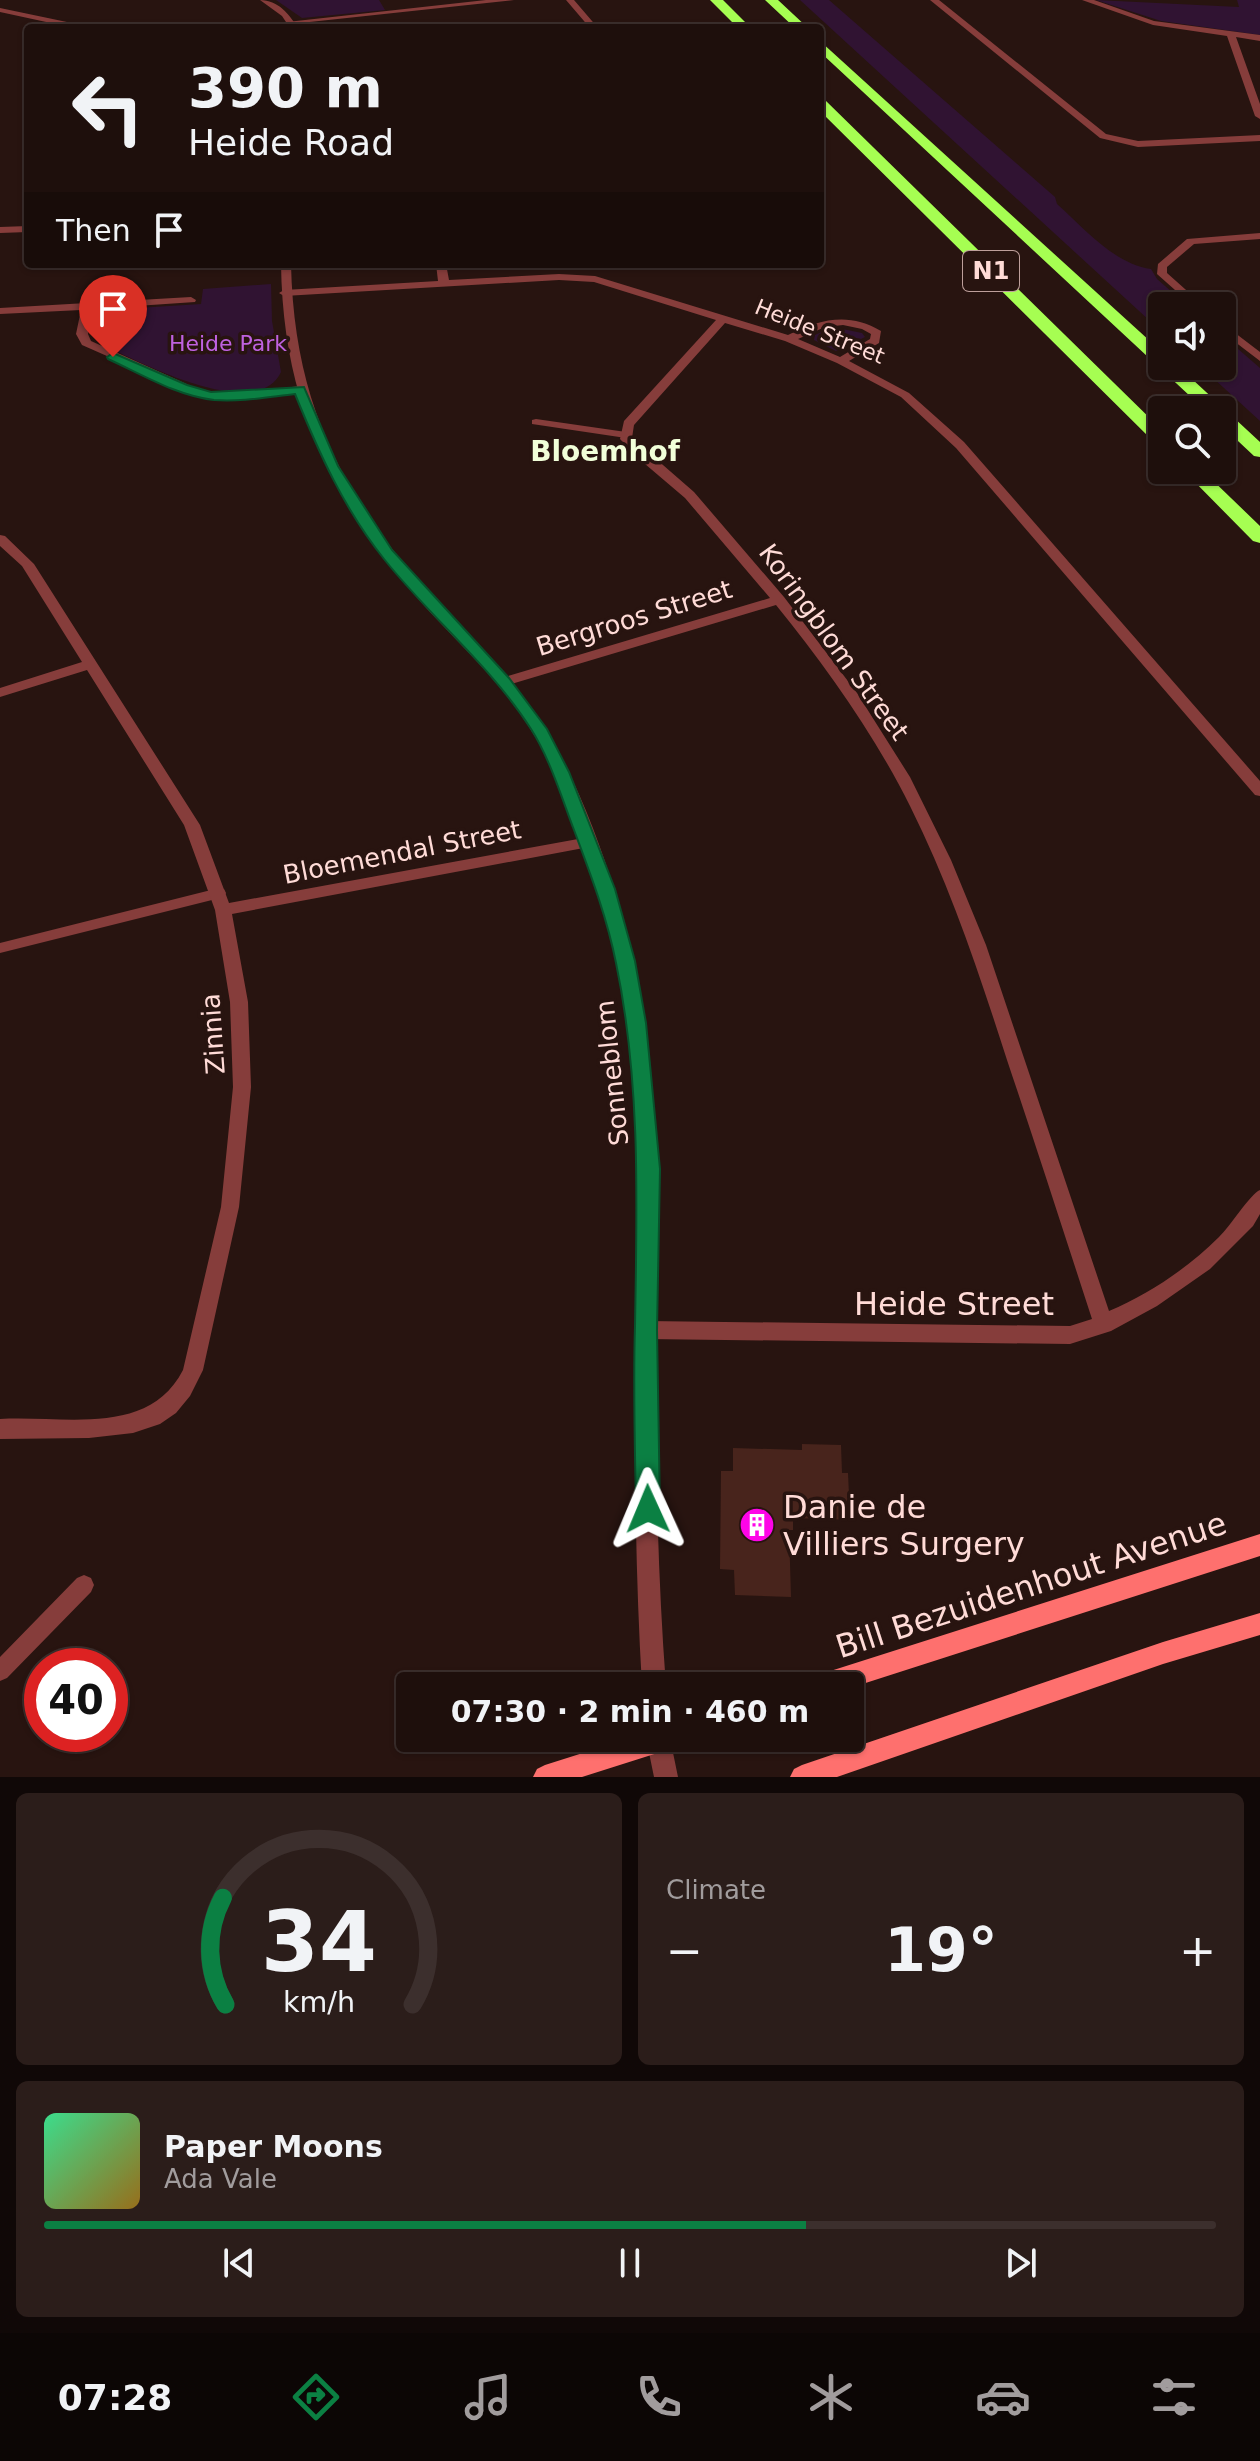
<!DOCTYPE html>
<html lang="en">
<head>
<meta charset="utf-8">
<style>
	:root { --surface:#1e0f0c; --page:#2b1d1a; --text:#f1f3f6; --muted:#a19c9d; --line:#3c2f2d; --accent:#0b8043 }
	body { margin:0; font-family:"DejaVu Sans",sans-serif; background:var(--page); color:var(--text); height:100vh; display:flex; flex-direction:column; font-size:30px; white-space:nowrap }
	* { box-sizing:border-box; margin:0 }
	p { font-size:26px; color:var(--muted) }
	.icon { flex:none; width:44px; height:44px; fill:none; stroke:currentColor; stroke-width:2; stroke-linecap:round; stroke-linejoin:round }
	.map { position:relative; height:1777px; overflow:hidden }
	.sheet { display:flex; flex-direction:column; gap:16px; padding:16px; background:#100807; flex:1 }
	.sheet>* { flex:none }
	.guide { position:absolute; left:24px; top:24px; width:800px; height:244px; border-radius:8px; box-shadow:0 2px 6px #0004,0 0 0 2px var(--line); background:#1e0f0c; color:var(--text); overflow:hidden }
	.tools { position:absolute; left:1148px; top:292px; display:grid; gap:16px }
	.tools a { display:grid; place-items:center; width:88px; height:88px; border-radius:8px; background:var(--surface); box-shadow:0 2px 6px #0004,0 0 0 2px var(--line); font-size:40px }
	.speed { position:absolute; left:24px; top:1648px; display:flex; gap:16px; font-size:40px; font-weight:700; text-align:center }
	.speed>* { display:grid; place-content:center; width:104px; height:104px; border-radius:50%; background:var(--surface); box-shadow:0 2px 6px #0004,0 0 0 2px var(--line); line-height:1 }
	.speed .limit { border:12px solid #d22; background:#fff; color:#111 }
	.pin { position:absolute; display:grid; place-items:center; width:68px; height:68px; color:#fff; margin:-82px -34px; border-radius:50% 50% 50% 0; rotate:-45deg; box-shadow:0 0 8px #0007 }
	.pin .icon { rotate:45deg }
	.me { position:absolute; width:88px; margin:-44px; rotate:359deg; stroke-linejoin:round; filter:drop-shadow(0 0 6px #0008) }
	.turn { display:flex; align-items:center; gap:28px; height:168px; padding:0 32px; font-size:36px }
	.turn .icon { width:104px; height:104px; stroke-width:2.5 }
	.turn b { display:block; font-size:56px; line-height:68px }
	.then { display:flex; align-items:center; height:76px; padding:0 32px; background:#0003; gap:16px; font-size:30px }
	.big { font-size:60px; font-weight:700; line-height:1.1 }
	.sheet .tile { flex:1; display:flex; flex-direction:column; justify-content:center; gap:12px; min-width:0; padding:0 28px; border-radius:12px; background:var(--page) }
	.sheet .dial { align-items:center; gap:0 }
	.dial svg { height:208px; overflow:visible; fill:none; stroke:var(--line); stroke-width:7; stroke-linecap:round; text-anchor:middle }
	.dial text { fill:var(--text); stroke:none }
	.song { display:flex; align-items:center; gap:24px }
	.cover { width:96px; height:96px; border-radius:12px; background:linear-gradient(135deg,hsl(150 70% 55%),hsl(40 70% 35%)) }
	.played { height:8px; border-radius:4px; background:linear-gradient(90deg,var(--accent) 65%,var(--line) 65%) }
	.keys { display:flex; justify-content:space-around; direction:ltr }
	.heat { display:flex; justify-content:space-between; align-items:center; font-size:44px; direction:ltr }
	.sheet .tiles { flex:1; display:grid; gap:16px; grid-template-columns:1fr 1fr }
	.tile:last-child { grid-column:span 2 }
	.trip { position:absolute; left:396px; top:1672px; width:468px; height:80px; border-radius:8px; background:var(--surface); box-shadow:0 2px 6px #0004,0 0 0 2px var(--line); font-weight:700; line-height:80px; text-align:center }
	.tab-bar { display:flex; height:128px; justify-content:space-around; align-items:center; background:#0c0605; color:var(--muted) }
	.tab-bar .icon { width:56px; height:56px }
	.tab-bar .selected { color:var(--accent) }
	.tab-bar b { font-size:36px; color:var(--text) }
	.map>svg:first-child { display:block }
	.green { fill:#301332 }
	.building { fill:#48241c }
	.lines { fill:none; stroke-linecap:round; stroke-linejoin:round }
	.service { fill:#863d3b; fill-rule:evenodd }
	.minor { fill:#863d3b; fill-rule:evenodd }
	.tertiary { fill:#863d3b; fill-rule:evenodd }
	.secondary { fill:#fe706e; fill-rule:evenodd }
	.motorway { fill:#a6fe52; fill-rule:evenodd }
	.route { fill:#0b8043; stroke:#07532c; stroke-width:2 }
	.labels { text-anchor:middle; stroke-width:7; stroke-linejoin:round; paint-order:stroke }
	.far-street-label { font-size:22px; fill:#ffdbd7; stroke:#281410 }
	.far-park-label { font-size:22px; fill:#bf62e0; stroke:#281410 }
	.shield { fill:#281410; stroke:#be9f9b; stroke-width:2 }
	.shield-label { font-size:24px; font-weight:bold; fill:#ffdbd7 }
	.street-label { font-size:26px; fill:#ffdbd7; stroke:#281410 }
	.far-district-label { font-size:28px; font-weight:bold; fill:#f1ffd9; stroke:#281410 }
	.near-street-label { font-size:32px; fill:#ffdbd7; stroke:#281410 }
	.near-poi-label { font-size:32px; fill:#ffdbd7; stroke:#281410; text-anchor:start }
</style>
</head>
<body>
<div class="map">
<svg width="1260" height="1777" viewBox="0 0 1260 1777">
	<rect width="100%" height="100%" fill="#281410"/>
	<path class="green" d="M 276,0 L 379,0 L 385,10 L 302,18 Z
		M 800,0 L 829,0 L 1055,197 L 1057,204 C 1084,228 1114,264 1151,269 L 1157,279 L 1188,306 L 1162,306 L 1162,332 Z
		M 1096,0 L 1239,7 L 1237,0 L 1260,0 L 1260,35 L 1161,21 Z
		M 271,284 L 272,321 L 281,372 C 257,424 140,362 107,347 L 93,336 L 96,321 L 106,313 L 121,309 L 201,304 L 203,289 Z
		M 833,327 L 862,333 L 865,337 L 836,351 L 814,340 L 815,335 Z
		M 1222,335 L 1260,368 L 1260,421 L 1200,366 L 1222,366 Z"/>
	<path class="building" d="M 802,1444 L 841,1445 L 842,1473 L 848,1473 L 849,1495 L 855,1496 L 856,1520 L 793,1518 L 793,1530 L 789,1530 L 791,1597 L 735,1595 L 734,1570 L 720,1569 L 721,1471 L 733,1471 L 733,1448 L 802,1450 Z"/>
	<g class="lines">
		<path class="service" d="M 536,419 L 626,432 L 631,435 L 626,438 L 532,424 L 532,420 Z
			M 219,888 L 224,889 L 226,893 L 224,897 L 0,953 L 0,943 Z
			M 84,1575 L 91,1578 L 94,1585 L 91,1592 L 7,1678 L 0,1681 L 0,1657 L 77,1578 Z"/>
		<path class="minor" d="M 486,0 L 514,0 L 291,24 L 287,22 Z
			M 566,0 L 574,0 L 598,28 L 590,28 Z
			M 930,0 L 939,0 L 1106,134 L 1138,141 L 1260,135 L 1260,141 L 1138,147 L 1100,138 Z
			M 1082,0 L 1094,0 L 1154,21 L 1260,35 L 1260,41 L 1236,37 L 1260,104 L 1260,119 L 1255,116 L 1227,36 L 1153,25 Z
			M 0,8 L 86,26 L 90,28 L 74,28 L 0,12 Z
			M 28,226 L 28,232 L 0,233 L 0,227 Z
			M 1260,233 L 1260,239 L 1194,244 L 1167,267 L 1167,273 L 1204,306 L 1193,306 L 1157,274 L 1158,264 L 1187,239 Z
			M 436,264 L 446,264 L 449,280 L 559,274 L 595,276 L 788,335 C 820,319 849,312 881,331 L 879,343 L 849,361 L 909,393 L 964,442 L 1260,781 L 1260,796 L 1255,795 L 956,448 L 901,397 L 837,363 L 785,341 L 725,323 L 634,425 L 632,438 L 694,492 L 784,597 L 857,693 L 910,777 L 951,860 L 986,945 L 1109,1311 C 1149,1294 1188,1268 1219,1237 C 1230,1227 1250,1194 1260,1190 L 1260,1214 L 1253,1226 L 1210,1269 L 1157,1306 L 1111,1331 L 1070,1344 L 646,1339 L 639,1336 L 636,1330 L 639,1324 L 646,1321 L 1070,1326 L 1092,1319 C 1064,1233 1036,1146 1007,1060 C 979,973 951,888 910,806 C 874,734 827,668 776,605 L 508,685 L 498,685 L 496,682 L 498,679 L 770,598 L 685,498 L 638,458 L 620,439 L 624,421 L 716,320 L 594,282 L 559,280 L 284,296 L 279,293 L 284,290 L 438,281 ZM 843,325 L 862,329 L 871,334 L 870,339 L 840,357 L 798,339 L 825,327 Z
			M 191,297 L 196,300 L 195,302 L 92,309 L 88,334 L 91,341 L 202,391 L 234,394 L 300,386 L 306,389 L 304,391 L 234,400 L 200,397 L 82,345 L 76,334 L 81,310 L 0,314 L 0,308 Z
			M 1222,323 L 1260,352 L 1260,361 L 1222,332 Z
			M 0,535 L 5,536 L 34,564 L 200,825 L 229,903 L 589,837 L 597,842 L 589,847 L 232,914 L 248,1002 L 251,1087 L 239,1207 L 203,1370 L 190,1396 L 176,1413 L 160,1424 L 133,1433 L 89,1438 L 0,1439 L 0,1419 C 63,1415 148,1438 183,1370 L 221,1207 L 233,1087 L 230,1002 L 215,910 L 184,825 L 87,670 L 0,697 L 0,688 L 82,662 L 22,566 L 0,546 Z"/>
		<path class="tertiary" d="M 260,0 C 278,0 289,14 298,28 L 290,28 L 282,16 Z
			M 281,264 L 291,264 C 294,401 340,492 429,594 C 463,632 501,666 531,708 C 570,763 596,831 616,895 C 661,1035 657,1182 656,1327 C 655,1447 657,1566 666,1686 L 642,1686 C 635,1567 634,1447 636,1328 C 638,1181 645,1030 598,889 C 579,830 557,766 521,715 C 492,673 454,639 420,601 C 330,497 283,403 281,264 Z
			M 646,1738 L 670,1738 L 678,1777 L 654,1777 Z"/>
		<path class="secondary" d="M 1260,1534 L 1260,1556 L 850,1688 L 850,1686 L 809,1686 L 813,1678 L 821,1674 Z
			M 1260,1613 L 1260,1635 L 1163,1664 L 837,1777 L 790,1777 L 794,1769 L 802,1765 L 1163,1642 Z
			M 630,1738 L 679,1738 L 675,1746 L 667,1750 L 582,1777 L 533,1777 L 537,1769 L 545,1765 Z"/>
		<path class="motorway" d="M 710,0 L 723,0 L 751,28 L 738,28 Z
			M 765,0 L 778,0 L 808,28 L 795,28 Z
			M 820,41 L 1162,352 L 1162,366 L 1178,366 L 1260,442 L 1260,457 L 1254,456 L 1222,426 L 1222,410 L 1205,410 L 820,52 Z
			M 820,99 L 825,100 L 1162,430 L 1162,445 L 1156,444 L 820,111 Z
			M 1183,470 L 1202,470 L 1260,526 L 1260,543 L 1253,541 Z"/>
	</g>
	<path class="route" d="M 113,353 L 187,385 L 211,392 L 304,387 L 338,466 L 392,550 L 509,678 L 547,729 L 569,772 L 615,889 L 635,961 L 646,1023 L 660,1169 L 657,1330 L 660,1509 L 657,1517 L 648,1520 L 640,1517 L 636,1509 C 635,1448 633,1387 635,1326 C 637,1204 641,1083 616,963 C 607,917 590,873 574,830 C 561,796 550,759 531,729 C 491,666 430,617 384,559 C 344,509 319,453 295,394 C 268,397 241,402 214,400 C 177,396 141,374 108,359 L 107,357 Z"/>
	<defs>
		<symbol id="building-disc" viewBox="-11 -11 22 22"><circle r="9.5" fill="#fe04e7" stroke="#281410"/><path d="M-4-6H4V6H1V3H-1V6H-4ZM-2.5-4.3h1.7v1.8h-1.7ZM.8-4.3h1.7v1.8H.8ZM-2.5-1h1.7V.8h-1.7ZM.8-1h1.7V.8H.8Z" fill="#fff"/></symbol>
	</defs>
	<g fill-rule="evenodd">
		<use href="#building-disc" x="737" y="1505" width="40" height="40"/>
	</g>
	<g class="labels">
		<g class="far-street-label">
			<text transform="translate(820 331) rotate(22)" y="8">Heide Street</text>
		</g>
		<g class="far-park-label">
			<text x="228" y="351">Heide Park</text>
		</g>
		<rect class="shield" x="963" y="251" width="56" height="40" rx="6"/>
		<g class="shield-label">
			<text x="991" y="279">N1</text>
		</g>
		<g class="street-label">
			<text transform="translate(634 618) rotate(-17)" y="9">Bergroos Street</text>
			<text transform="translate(834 642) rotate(54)" y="9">Koringblom Street</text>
			<text transform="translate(402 852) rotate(-11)" y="9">Bloemendal Street</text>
			<text transform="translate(213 1034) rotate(-94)" y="9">Zinnia</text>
			<text transform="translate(612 1073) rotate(-96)" y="9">Sonneblom</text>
		</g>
		<g class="far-district-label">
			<text x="605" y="461">Bloemhof</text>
		</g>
		<g class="near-street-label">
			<text x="954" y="1315">Heide Street</text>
			<text transform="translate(1031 1585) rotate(-18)" y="11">Bill Bezuidenhout Avenue</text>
		</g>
		<g class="near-poi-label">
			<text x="783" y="1518">Danie de<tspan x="783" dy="37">Villiers Surgery</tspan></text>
		</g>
	</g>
</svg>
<div class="tools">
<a><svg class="icon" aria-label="sound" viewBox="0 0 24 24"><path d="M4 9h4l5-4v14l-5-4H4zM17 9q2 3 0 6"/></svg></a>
<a><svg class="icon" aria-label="search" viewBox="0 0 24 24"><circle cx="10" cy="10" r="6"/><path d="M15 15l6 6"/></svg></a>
</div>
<div class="speed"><div class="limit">40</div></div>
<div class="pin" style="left:113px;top:357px;background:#d93025"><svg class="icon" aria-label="arrive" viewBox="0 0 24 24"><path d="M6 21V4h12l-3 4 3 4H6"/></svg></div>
<svg class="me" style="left:648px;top:1509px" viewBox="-20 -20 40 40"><path d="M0-17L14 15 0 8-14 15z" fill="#0b8043" stroke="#fff" stroke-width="4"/></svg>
<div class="trip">07:30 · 2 min · 460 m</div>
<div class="guide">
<div class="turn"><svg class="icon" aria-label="left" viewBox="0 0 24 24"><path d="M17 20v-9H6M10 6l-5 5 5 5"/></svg><div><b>390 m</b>Heide Road</div></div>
<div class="then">Then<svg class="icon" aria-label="arrive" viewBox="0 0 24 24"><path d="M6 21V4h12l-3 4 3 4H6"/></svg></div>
</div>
</div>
<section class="sheet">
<div class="tiles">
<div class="tile dial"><svg viewBox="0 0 100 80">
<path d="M14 69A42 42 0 1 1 86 69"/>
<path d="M14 69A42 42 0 0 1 13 28" stroke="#0b8043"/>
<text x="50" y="56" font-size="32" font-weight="700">34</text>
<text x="50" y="72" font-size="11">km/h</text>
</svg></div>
<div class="tile"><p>Climate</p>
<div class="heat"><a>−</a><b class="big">19°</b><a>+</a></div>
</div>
<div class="tile">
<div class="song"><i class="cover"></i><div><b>Paper Moons</b><p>Ada Vale</p></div></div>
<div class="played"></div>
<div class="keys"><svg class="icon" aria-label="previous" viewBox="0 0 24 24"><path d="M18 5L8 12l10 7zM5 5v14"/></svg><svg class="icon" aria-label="pause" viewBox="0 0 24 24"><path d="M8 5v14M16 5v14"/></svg><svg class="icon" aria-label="next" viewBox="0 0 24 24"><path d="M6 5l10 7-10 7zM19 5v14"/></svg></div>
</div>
</div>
</section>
<nav class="tab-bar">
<b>07:28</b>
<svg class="icon selected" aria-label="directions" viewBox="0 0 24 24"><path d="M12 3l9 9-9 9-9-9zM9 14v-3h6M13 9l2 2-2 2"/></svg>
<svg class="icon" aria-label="music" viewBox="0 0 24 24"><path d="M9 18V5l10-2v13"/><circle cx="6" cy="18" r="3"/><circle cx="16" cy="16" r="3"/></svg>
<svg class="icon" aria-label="phone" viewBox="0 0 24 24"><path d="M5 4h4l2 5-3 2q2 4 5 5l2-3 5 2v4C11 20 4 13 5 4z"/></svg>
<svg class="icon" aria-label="climate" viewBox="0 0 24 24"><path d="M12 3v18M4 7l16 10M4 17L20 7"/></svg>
<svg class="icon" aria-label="car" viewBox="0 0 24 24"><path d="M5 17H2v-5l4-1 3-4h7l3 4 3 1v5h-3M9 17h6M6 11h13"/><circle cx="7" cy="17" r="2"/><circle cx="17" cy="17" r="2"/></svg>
<svg class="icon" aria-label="filters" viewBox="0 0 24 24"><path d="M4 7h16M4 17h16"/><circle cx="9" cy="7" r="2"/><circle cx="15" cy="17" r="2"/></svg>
</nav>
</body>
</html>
